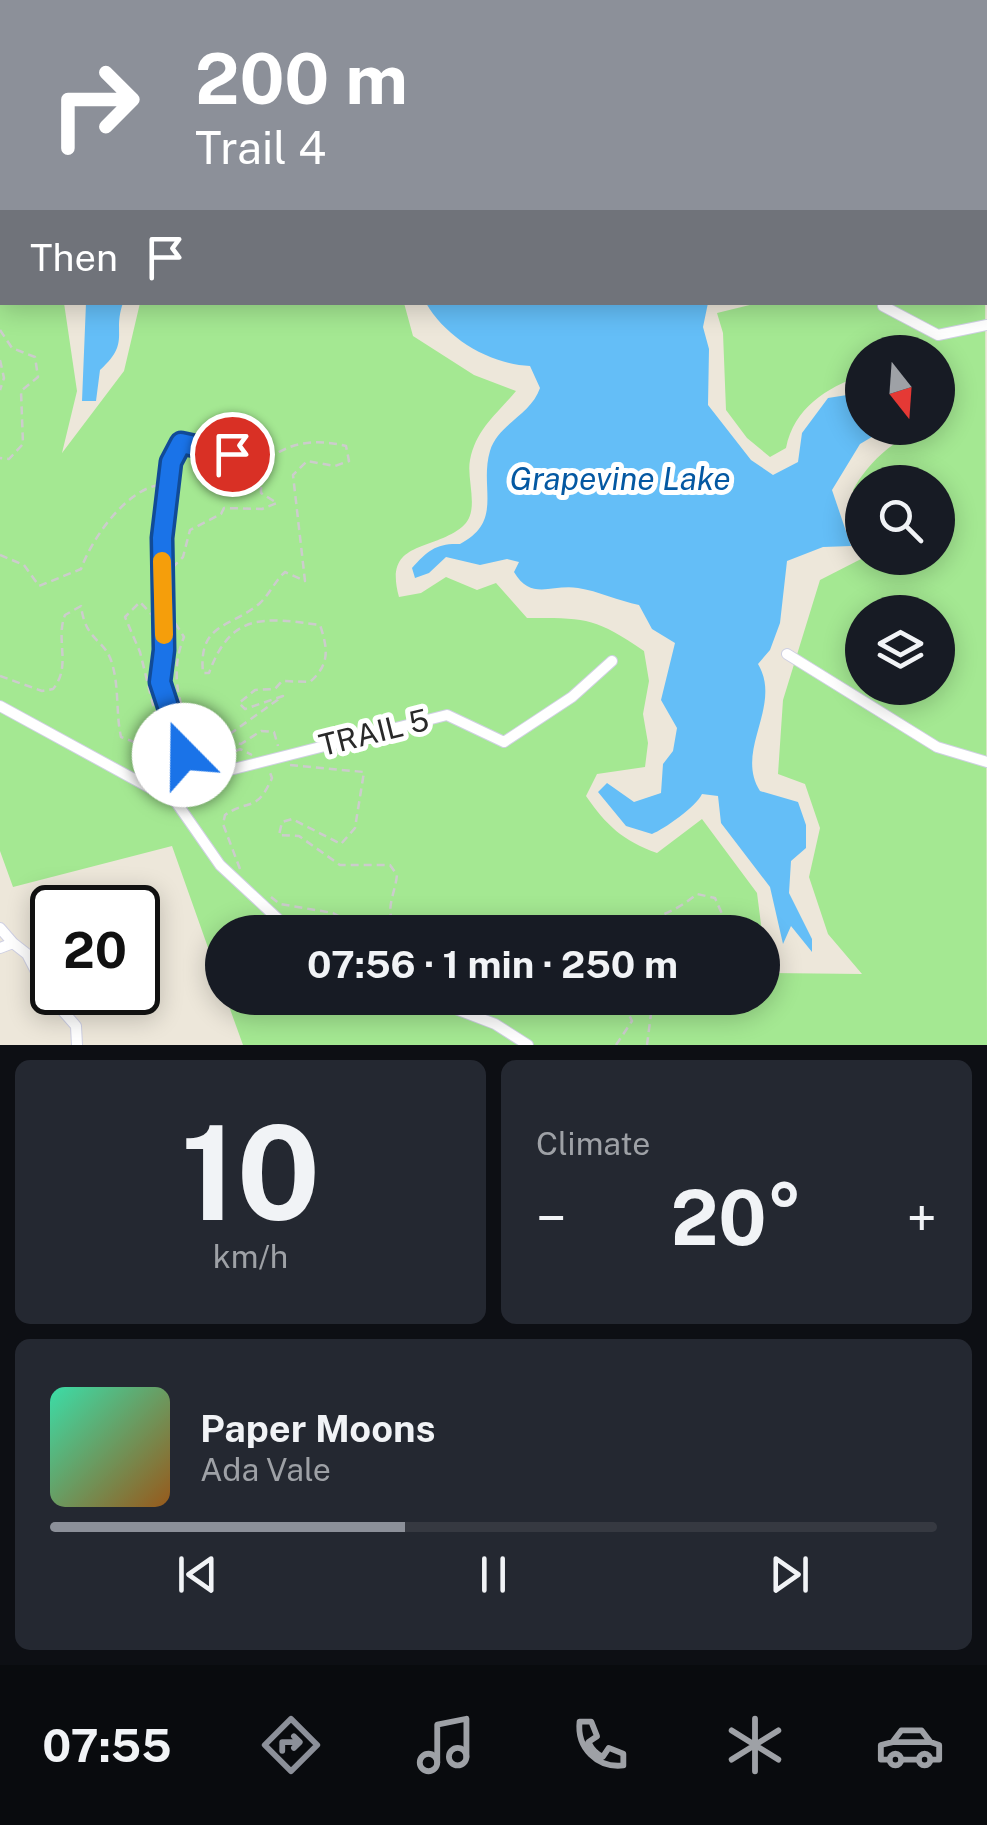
<!DOCTYPE html>
<html lang="en">
<head>
<meta charset="utf-8">
<style>
	:root { --surface:#171b24; --page:#242831; --text:#f1f3f6; --muted:#9ea1a6; --line:#363941; --accent:#8c9099 }
	body { margin:0; font-family:"Public Sans",sans-serif; background:var(--page); color:var(--text); height:100vh; display:flex; flex-direction:column; font-size:38px; white-space:nowrap }
	* { box-sizing:border-box; margin:0 }
	p { font-size:32px; color:var(--muted) }
	.icon { flex:none; width:55px; height:55px; fill:none; stroke:currentColor; stroke-width:2; stroke-linecap:round; stroke-linejoin:round }
	.map { position:relative; height:1045px; overflow:hidden }
	.panel { display:flex; flex-direction:column; gap:15px; padding:15px; background:#0d0f14; flex:1 }
	.panel>* { flex:none }
	.guide { position:absolute; left:0px; top:0px; width:988px; height:305px; box-shadow:0 5px 25px #0003; background:#8c9099; color:#fff; overflow:hidden }
	.needle { width:65px; rotate:163deg }
	.fabs { position:absolute; left:845px; top:335px; display:grid; gap:20px }
	.fabs a { display:grid; place-items:center; width:110px; height:110px; border-radius:50%; background:var(--surface); box-shadow:0 5px 25px #0003; font-size:50px }
	.speed { position:absolute; left:30px; top:885px; display:flex; gap:20px; font-size:50px; font-weight:700; text-align:center }
	.speed>* { display:grid; place-content:center; width:130px; height:130px; border-radius:50%; background:var(--surface); box-shadow:0 5px 25px #0003; line-height:1 }
	.speed .limit { border:5px solid #111; border-radius:15px; background:#fff; color:#111 }
	.pin { position:absolute; display:grid; place-items:center; width:85px; height:85px; color:#fff; margin:-42px; border:5px solid #fff; border-radius:50%; box-shadow:0 2px 10px #0007 }
	.me { position:absolute; width:110px; margin:-55px; rotate:338deg; stroke-linejoin:round; filter:drop-shadow(0 0 8px #0008) }
	.turn { display:flex; align-items:center; gap:35px; height:210px; padding:0 30px; font-size:45px }
	.turn .icon { width:130px; height:130px; stroke-width:2.5 }
	.turn b { display:block; font-size:70px; line-height:85px }
	.then { display:flex; align-items:center; height:95px; padding:0 30px; background:#0003; gap:20px; font-size:38px }
	.big { font-size:75px; font-weight:700; line-height:1.1 }
	.panel .card { flex:1; display:flex; flex-direction:column; justify-content:center; gap:15px; min-width:0; padding:0 35px; border-radius:15px; background:var(--page) }
	.panel .dial { align-items:center; gap:0 }
	.dial b { font-size:130px; line-height:1 }
	.song { display:flex; align-items:center; gap:30px }
	.cover { width:120px; height:120px; border-radius:15px; background:linear-gradient(135deg,hsl(160 70% 55%),hsl(30 70% 35%)) }
	.played { height:10px; border-radius:5px; background:linear-gradient(90deg,var(--accent) 40%,var(--line) 40%) }
	.keys { display:flex; justify-content:space-around; direction:ltr }
	.heat { display:flex; justify-content:space-between; align-items:center; font-size:55px; direction:ltr }
	.panel .tiles { flex:1; display:grid; gap:15px; grid-template-columns:1fr 1fr }
	.card:last-child { grid-column:span 2 }
	.trip { position:absolute; left:205px; top:915px; width:575px; height:100px; border-radius:50px; background:var(--surface); box-shadow:0 5px 25px #0003; font-weight:700; line-height:100px; text-align:center }
	.dock { display:flex; height:160px; justify-content:space-around; align-items:center; background:#090b0e; color:var(--muted) }
	.dock .icon { width:70px; height:70px }
	.dock .current { color:var(--accent) }
	.dock b { font-size:45px; color:var(--text) }
	.map>svg:first-child { display:block }
	.green { fill:#a4e892; fill-rule:evenodd }
	.water { fill:#64bef7 }
	.lines { fill:none; stroke-linecap:round; stroke-linejoin:round }
	.minor-casing { stroke:#cfd0e3; stroke-width:12 }
	.path { stroke:#ccc; stroke-width:2.5; stroke-dasharray:8 5; stroke-linecap:butt }
	.minor { stroke:#fff; stroke-width:10 }
	.route-casing { stroke:#114b97; stroke-width:25 }
	.route { stroke:#1a73e8; stroke-width:18 }
	.slow { stroke:#f59e0b; stroke-width:18 }
	.labels { text-anchor:middle; stroke-width:10; stroke-linejoin:round; paint-order:stroke }
	.street-label { font-size:30px; fill:#292929; stroke:#fff }
	.water-label { font-size:32px; font-style:italic; fill:#0458a2; stroke:#fff }
</style>
</head>
<body>
<div class="map">
<svg width="987" height="1045" viewBox="0 0 987 1045">
	<rect width="100%" height="100%" fill="#ede7da"/>
	<path class="green" d="M 0,0 L 105,0 L 2,2 L 2,302 L 64,303 L 77,391 L 62,453 L 124,371 L 140,303 L 404,303 L 413,336 L 474,375 L 516,391 C 497,414 476,429 470,460 C 466,480 481,512 462,527 C 431,552 383,540 399,597 L 421,593 L 446,577 L 477,590 L 496,583 L 527,618 C 586,618 594,617 644,651 L 649,681 L 643,714 L 648,743 L 645,767 L 597,774 L 586,796 C 606,825 623,841 657,853 L 702,819 L 757,893 L 762,932 L 222,932 L 222,987 L 172,846 L 13,887 L 0,851 Z
		M 985,227 L 987,1045 L 243,1045 L 226,998 L 762,998 L 763,937 L 770,973 L 862,974 L 828,934 L 809,877 L 820,828 L 805,784 L 778,774 L 783,700 L 820,580 L 863,558 L 938,558 L 938,482 L 862,482 L 862,531 L 853,490 C 868,462 903,428 938,428 L 938,419 L 943,415 L 938,407 L 938,352 L 862,352 L 862,375 C 826,388 794,408 786,448 L 770,457 L 747,438 L 726,410 L 723,333 L 717,313 L 762,302 L 985,302 ZM 862,612 L 938,612 L 938,688 L 862,688 Z"/>
	<path class="water" d="M 119,0 L 987,0 L 987,193 L 985,2 Z
		M 86,303 L 123,303 C 112,334 131,342 100,370 L 96,401 L 82,401 Z
		M 426,303 L 708,303 L 703,327 L 709,349 L 708,405 L 751,460 L 773,475 L 798,462 L 802,433 L 828,398 L 847,395 L 862,385 L 862,428 L 887,428 L 860,444 L 832,490 L 851,546 L 823,547 L 787,561 L 780,623 L 770,650 L 758,664 C 783,706 734,750 760,791 L 798,802 L 806,825 L 806,848 L 791,861 L 789,893 L 812,939 L 812,952 L 791,926 L 783,944 L 770,887 L 721,823 L 718,796 L 702,794 C 696,807 664,829 652,834 L 626,826 L 598,792 L 607,783 L 634,802 L 661,793 L 663,764 L 673,751 L 677,728 L 661,700 L 675,643 L 652,629 L 639,605 C 619,601 598,591 578,588 C 551,584 531,601 514,572 L 519,562 L 507,559 L 480,565 L 446,557 L 429,573 L 415,578 L 412,568 C 428,550 437,543 460,544 C 504,521 479,488 490,451 C 498,424 531,415 540,388 L 530,366 C 489,364 446,338 426,303 Z"/>
	<g class="lines">
		<defs>
			<path id="minor" d="M 32,2 L 34,0
				M 0,73 L 2,63
				M 883,306 L 938,335 L 987,325
				M 787,654 L 937,747 L 987,762
				M 0,706 L 176,802 L 220,865 L 292,932
				M 194,779 L 173,731 L 159,682 L 164,650 L 161,538 L 171,462 L 181,443 L 232,454
				M 176,802 L 194,779 L 447,715 L 504,742 L 572,697 L 612,661
				M 0,928 L 13,943
				M 0,948 L 13,943 L 27,954 L 47,993 L 76,1026 L 77,1045
				M 427,998 L 495,1024 L 528,1045"/>
		</defs>
		<use href="#minor" class="minor-casing"/>
		<path class="path" d="M 0,330 L 12,348 L 35,357 L 38,377 L 21,391 L 23,444 L 9,459 L 0,458
			M 0,360 L 4,378 L 0,390
			M 0,555 L 24,565 L 39,586 L 81,569 C 92,538 126,490 159,485
			M 172,568 L 183,557 L 190,530 L 221,514 L 224,508 L 262,509 L 277,503 L 261,493 L 261,465 C 287,442 313,438 346,446 L 349,461 L 335,466 L 307,461 L 293,475 L 305,581 L 285,572 C 274,582 270,594 259,604 C 230,628 198,623 203,673 L 209,673 C 231,613 262,617 320,625 C 328,649 330,664 310,682 L 282,681 L 275,689 L 255,690 L 239,703 L 245,709 L 283,696 L 227,736 L 231,742 L 241,744 L 261,731 L 274,732 L 278,746
			M 175,623 L 184,637 C 166,679 182,734 222,758 L 240,749 L 252,755
			M 0,676 L 42,691 L 53,689 C 72,666 55,641 65,615 L 81,606 C 86,644 106,637 113,667 C 119,690 116,715 121,737 L 134,742 L 144,737 L 156,717 L 140,652 L 125,617 L 140,602 L 152,615
			M 290,765 L 364,772 L 355,828 L 341,844 L 292,819 L 282,822 L 279,835 L 299,836 L 340,865 L 390,865 L 397,875 C 395,895 383,911 397,929 C 434,923 474,922 512,920 C 582,917 637,943 697,894 L 715,898 L 730,932
			M 240,869 L 223,824 L 225,815 C 249,798 256,814 272,778 L 269,770
			M 271,897 L 280,904 L 333,913 L 366,932
			M 616,1045 L 632,1021 L 621,998
			M 647,1045 L 653,998"/>
		<use href="#minor" class="minor"/>
	</g>
	<g class="lines">
		<defs>
			<path id="route" d="M 184,755 L 160,682 L 164,650 L 162,538 L 171,462 L 181,443 L 232,454"/>
		</defs>
		<use href="#route" class="route-casing"/>
		<use href="#route" class="route"/>
		<path class="slow" d="M 162,561 L 164,635"/>
	</g>
	<g class="labels">
		<g class="street-label">
			<text transform="translate(374 733) rotate(-14)" y="10">TRAIL 5</text>
		</g>
		<g class="water-label">
			<text x="620" y="490">Grapevine Lake</text>
		</g>
	</g>
</svg>
<div class="fabs">
<a><svg class="needle" viewBox="-14 -14 28 28"><path d="M0-13l5 13h-10z" fill="#e53935"/><path d="M0 13l5-13h-10z" fill="#9ea1a6"/></svg></a>
<a><svg class="icon" aria-label="search" viewBox="0 0 24 24"><circle cx="10" cy="10" r="6"/><path d="M15 15l6 6"/></svg></a>
<a><svg class="icon" aria-label="layers" viewBox="0 0 24 24"><path d="M12 4l9 5-9 5-9-5zM3 14l9 5 9-5"/></svg></a>
</div>
<div class="speed"><div class="limit">20</div></div>
<div class="pin" style="left:232px;top:454px;background:#d93025"><svg class="icon" aria-label="arrive" viewBox="0 0 24 24"><path d="M6 21V4h12l-3 4 3 4H6"/></svg></div>
<svg class="me" style="left:184px;top:755px" viewBox="-20 -20 40 40"><circle r="19" fill="#fff"/><path d="M0-13L10 11 0 6-10 11z" fill="#1a73e8"/></svg>
<div class="trip">07:56 · 1 min · 250 m</div>
<div class="guide">
<div class="turn"><svg class="icon" aria-label="right" viewBox="0 0 24 24"><path d="M7 20v-9h11M14 6l5 5-5 5"/></svg><div><b>200 m</b>Trail 4</div></div>
<div class="then">Then<svg class="icon" aria-label="arrive" viewBox="0 0 24 24"><path d="M6 21V4h12l-3 4 3 4H6"/></svg></div>
</div>
</div>
<section class="panel">
<div class="tiles">
<div class="card dial"><b>10</b><p>km/h</p></div>
<div class="card"><p>Climate</p>
<div class="heat"><a>−</a><b class="big">20°</b><a>+</a></div>
</div>
<div class="card">
<div class="song"><i class="cover"></i><div><b>Paper Moons</b><p>Ada Vale</p></div></div>
<div class="played"></div>
<div class="keys"><svg class="icon" aria-label="previous" viewBox="0 0 24 24"><path d="M18 5L8 12l10 7zM5 5v14"/></svg><svg class="icon" aria-label="pause" viewBox="0 0 24 24"><path d="M8 5v14M16 5v14"/></svg><svg class="icon" aria-label="next" viewBox="0 0 24 24"><path d="M6 5l10 7-10 7zM19 5v14"/></svg></div>
</div>
</div>
</section>
<nav class="dock">
<b>07:55</b>
<svg class="icon current" aria-label="directions" viewBox="0 0 24 24"><path d="M12 3l9 9-9 9-9-9zM9 14v-3h6M13 9l2 2-2 2"/></svg>
<svg class="icon" aria-label="music" viewBox="0 0 24 24"><path d="M9 18V5l10-2v13"/><circle cx="6" cy="18" r="3"/><circle cx="16" cy="16" r="3"/></svg>
<svg class="icon" aria-label="phone" viewBox="0 0 24 24"><path d="M5 4h4l2 5-3 2q2 4 5 5l2-3 5 2v4C11 20 4 13 5 4z"/></svg>
<svg class="icon" aria-label="climate" viewBox="0 0 24 24"><path d="M12 3v18M4 7l16 10M4 17L20 7"/></svg>
<svg class="icon" aria-label="car" viewBox="0 0 24 24"><path d="M5 17H2v-5l4-1 3-4h7l3 4 3 1v5h-3M9 17h6M6 11h13"/><circle cx="7" cy="17" r="2"/><circle cx="17" cy="17" r="2"/></svg>
</nav>
</body>
</html>
